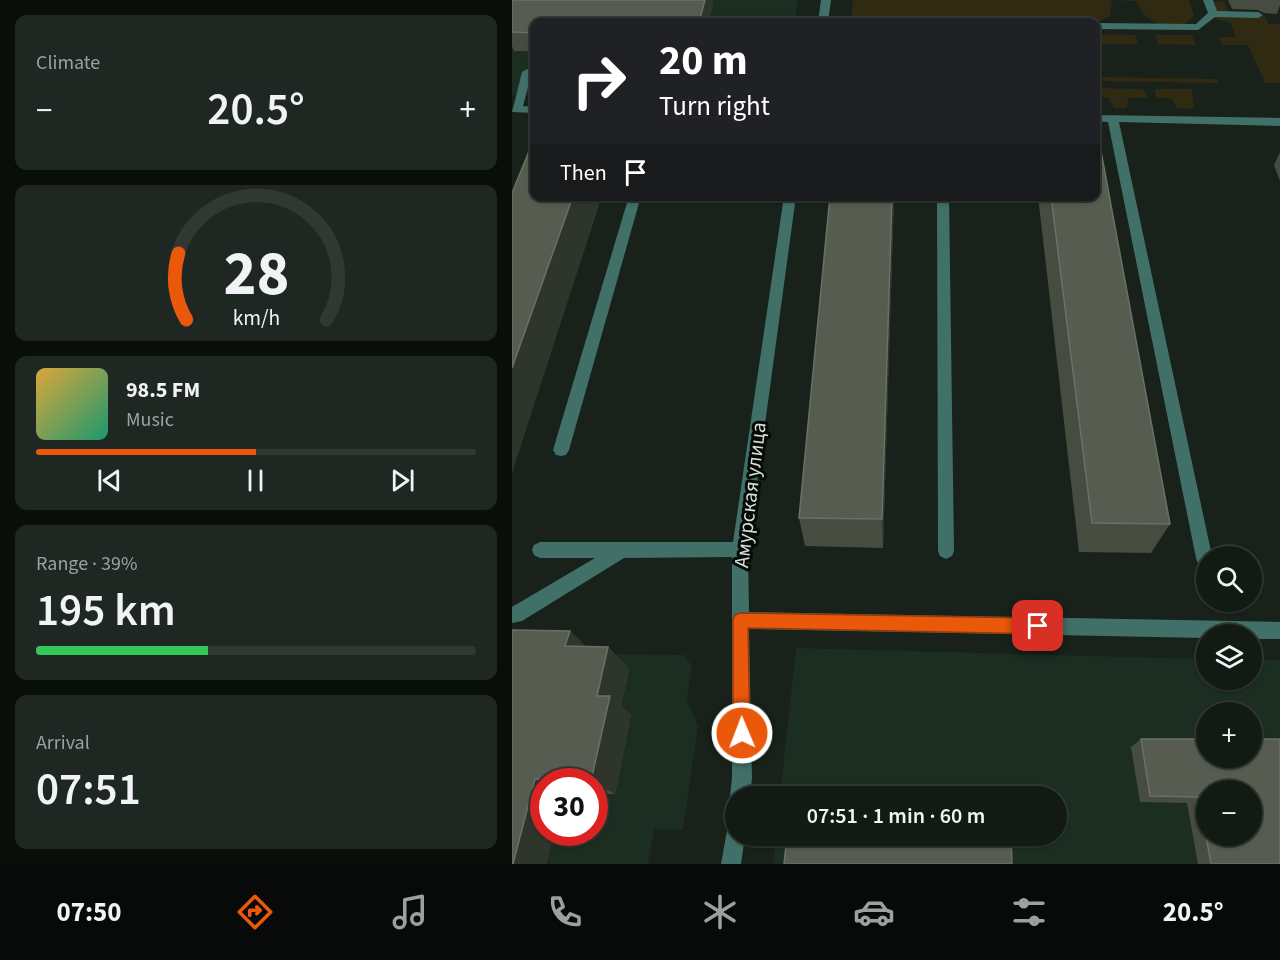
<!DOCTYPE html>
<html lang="en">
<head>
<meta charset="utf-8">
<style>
	:root { --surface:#121a14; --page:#1f2722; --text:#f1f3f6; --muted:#9ca1a0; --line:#313834; --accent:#ea580c }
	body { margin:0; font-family:"Source Sans 3",sans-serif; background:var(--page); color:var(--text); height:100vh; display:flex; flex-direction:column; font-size:22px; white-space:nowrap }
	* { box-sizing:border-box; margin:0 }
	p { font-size:20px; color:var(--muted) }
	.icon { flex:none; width:33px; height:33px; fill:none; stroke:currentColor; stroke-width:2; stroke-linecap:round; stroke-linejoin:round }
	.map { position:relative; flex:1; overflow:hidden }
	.panel { display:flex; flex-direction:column; gap:15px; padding:15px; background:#0a0e0b; width:512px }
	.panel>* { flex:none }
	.hud { position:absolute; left:18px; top:18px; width:570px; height:183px; border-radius:12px; box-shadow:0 2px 4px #0004,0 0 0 2px var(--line); background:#202124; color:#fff; overflow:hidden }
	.buttons { position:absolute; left:684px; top:546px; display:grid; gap:12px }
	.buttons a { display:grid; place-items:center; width:66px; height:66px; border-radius:50%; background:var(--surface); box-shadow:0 2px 4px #0004,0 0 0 2px var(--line); font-size:30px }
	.speed { position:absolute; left:18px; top:768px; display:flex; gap:12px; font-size:30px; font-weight:700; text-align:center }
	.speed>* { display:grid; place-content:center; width:78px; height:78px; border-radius:50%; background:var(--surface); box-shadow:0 2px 4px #0004,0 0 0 2px var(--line); line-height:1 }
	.speed .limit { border:9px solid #d22; background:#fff; color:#111 }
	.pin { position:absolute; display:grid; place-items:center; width:51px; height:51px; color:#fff; margin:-26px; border-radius:12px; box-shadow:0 3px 9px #0006 }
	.me { position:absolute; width:66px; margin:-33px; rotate:359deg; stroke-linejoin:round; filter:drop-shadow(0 0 4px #0008) }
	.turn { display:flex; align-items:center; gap:21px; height:126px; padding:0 30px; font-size:27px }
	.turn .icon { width:78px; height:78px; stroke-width:2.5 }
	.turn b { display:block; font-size:42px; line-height:51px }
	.then { display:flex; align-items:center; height:57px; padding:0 30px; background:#0003; gap:12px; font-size:22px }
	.big { font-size:45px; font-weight:600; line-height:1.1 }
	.panel .tile { flex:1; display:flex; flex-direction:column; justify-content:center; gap:9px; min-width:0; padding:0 21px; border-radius:12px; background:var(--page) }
	.panel .dial { align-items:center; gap:0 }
	.dial svg { height:156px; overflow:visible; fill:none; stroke:var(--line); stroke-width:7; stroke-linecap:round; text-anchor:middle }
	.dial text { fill:var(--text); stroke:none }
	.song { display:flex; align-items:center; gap:18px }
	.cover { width:72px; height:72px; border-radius:9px; background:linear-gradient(135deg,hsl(40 70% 55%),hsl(160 70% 35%)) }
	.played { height:6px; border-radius:3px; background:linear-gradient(90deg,var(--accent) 50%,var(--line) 50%) }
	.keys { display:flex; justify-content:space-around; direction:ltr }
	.heat { display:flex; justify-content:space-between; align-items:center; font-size:33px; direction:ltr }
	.charge { height:9px; border-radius:4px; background:linear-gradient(90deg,#34c759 39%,var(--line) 0) }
	.trip { position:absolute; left:213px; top:786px; width:342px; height:60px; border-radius:30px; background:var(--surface); box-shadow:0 2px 4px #0004,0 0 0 2px var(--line); font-weight:600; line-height:60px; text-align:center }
	.menu { display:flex; height:96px; justify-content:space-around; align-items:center; background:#070a08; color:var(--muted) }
	.menu .icon { width:42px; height:42px }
	.menu .on { color:var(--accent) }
	.menu b { font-size:27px; color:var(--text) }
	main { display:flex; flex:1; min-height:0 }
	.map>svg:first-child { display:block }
	.built { fill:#1c2d21; fill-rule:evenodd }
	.green { fill:#312a13 }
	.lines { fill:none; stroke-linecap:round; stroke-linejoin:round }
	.minor { fill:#417068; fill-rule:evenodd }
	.wall { fill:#474c40 }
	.shaded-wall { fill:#2e352a }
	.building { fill:#575c50; stroke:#6b7066; stroke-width:1.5; fill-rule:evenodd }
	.route { fill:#ea580c; stroke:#983908; stroke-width:1.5 }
	.labels { text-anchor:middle; stroke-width:6; stroke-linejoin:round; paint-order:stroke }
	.street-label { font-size:21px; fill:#d8dfd9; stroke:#060a07 }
</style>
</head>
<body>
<main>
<section class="panel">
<div class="tile"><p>Climate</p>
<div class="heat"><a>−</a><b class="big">20.5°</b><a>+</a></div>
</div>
<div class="tile dial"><svg viewBox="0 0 100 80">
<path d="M14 69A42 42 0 1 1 86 69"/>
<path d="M14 69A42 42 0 0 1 10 35" stroke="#ea580c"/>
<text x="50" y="56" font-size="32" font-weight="700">28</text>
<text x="50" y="72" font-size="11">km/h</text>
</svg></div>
<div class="tile">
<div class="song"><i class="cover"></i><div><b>98.5 FM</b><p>Music</p></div></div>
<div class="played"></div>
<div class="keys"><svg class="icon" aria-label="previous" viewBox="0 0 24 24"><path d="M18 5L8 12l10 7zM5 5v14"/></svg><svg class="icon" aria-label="pause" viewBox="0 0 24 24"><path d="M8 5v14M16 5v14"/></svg><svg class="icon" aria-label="next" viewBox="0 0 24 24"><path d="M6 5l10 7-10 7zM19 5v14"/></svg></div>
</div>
<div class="tile"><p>Range · 39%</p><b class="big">195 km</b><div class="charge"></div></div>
<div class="tile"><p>Arrival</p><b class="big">07:51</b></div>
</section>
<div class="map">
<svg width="769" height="864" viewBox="0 0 769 864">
	<rect width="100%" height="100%" fill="#18221a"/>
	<path class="built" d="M 0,0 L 286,0 L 283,22 L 22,22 L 22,96 L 0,95 Z
		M 284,648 L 694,659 L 694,680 L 740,680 L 740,660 L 768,660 L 768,864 L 261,864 L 264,836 L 544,836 L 544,796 L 268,796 ZM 694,712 L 740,712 L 740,758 L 694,758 ZM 694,790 L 740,790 L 740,836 L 694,836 Z
		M 81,654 L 172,655 L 180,666 L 175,699 L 186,726 L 171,830 L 142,829 L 136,864 L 34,864 L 42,833 L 82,832 L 82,782 L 32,782 L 0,656 Z"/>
	<path class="green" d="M 341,0 L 677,0 L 682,15 L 674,23 C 651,29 633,23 624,1 L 600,0 L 598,16 L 584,23 L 345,21 L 339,21 Z
		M 712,1 L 718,16 L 753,16 L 756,24 L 768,24 L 768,83 L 753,83 L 736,45 L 710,45 L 707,37 L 724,37 L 719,23 L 699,17 L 694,2 Z
		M 584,34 L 623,35 L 626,44 L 584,44 Z
		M 643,35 L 680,35 L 683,45 L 646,44 Z
		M 584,77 L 706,79 L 707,83 L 584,81 Z
		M 584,88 L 629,89 L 633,91 L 635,98 L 616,98 L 615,108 L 602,108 L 596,97 L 584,97 Z
		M 645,89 L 680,89 L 682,109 L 665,108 L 659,98 L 644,98 L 643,91 Z"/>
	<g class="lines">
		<path class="minor" d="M 309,0 L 319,0 L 316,22 L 306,22 Z
			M 691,0 L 701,0 L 705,11 L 746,12 L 751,15 L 746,18 L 703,17 L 686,30 L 584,29 L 584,23 L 684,24 L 696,13 Z
			M 15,69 L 20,72 L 11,106 L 22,107 L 22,113 L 0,112 L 10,72 Z
			M 584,115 L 769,118 L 769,126 L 607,122 L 700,556 L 694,556 L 694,565 L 692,566 L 686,563 L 684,558 L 596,122 L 584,121 Z
			M 117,196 L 129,196 L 57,450 L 54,455 L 49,456 L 44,455 L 41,450 Z
			M 272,196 L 284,196 L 236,549 L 237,612 L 769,622 L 769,639 L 740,639 L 740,634 L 694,634 L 694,638 L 237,629 L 240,778 L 238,796 L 224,796 L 224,804 L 218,796 L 220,778 L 220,557 L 112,558 L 10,621 L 0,623 L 0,607 L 83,558 L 28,558 L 22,555 L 20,550 L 22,545 L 28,542 L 221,542 Z
			M 425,196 L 437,196 L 442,551 L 440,556 L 434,559 L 428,556 L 426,551 Z
			M 224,817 L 224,836 L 233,836 L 229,864 L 209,864 L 217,820 Z"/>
	</g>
	<path class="wall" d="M 0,0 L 200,0 L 201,4 L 196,22 L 22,22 L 22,51 L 2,51 L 0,46 Z
		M 716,0 L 768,0 L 768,5 L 765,14 L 752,13 L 746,10 L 720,9 Z
		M 768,152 L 768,181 L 762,165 Z
		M 318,196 L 382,196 L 371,548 L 293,546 L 287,518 Z
		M 526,196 L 584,196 L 658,524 L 639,553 L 567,552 Z
		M 58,631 L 74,647 L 96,647 L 117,669 L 109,706 L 119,715 L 103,794 L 82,794 L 82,782 L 32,782 L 32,832 L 42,832 L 34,864 L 0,864 Z
		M 629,739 L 768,864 L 686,864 L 675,803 L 628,802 L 619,747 Z"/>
	<path class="shaded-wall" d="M 193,0 L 200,0 L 201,4 L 196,22 L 188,22 L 188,19 Z
		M 61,196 L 90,196 L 0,473 L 0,368 Z
		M 380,196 L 382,196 L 371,548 L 370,519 Z
		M 58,631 L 81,654 L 53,646 Z
		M 96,647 L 117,669 L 109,706 L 119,715 L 103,794 L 82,783 L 82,782 L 79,781 L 85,696 Z
		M 23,779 L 32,783 L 32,832 L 42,832 L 34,864 L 1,864 Z"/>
	<path class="building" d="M 0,0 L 193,0 L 188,19 L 162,19 L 161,22 L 22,22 L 22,33 L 0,32 Z
		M 584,124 L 658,524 L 580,523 L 539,196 L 584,196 Z
		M 22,139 L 22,196 L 61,196 L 0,368 L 0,193 Z
		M 318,196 L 380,196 L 370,519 L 287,518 Z
		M 0,630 L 58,631 L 53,646 L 96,647 L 85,696 L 98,696 L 79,781 L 23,779 L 1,864 L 0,864 Z
		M 629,739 L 694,739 L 694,758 L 740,758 L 740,739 L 768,739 L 768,864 L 699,864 L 687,797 L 638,796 ZM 694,790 L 740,790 L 740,836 L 694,836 Z
		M 275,836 L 499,836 L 500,864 L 272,864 Z"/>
	<path class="route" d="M 228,613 L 526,618 L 531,621 L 534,626 L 531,631 L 526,634 L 236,628 L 238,733 L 236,739 L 230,741 L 224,739 L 221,733 L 221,620 L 223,615 Z"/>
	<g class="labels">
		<g class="street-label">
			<text transform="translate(238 495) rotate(-83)" y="7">Амурская улица</text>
		</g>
	</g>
</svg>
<div class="buttons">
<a><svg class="icon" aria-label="search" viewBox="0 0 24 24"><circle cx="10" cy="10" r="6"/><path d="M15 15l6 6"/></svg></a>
<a><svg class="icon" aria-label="layers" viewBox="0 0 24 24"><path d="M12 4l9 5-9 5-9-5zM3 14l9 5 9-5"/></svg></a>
<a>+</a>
<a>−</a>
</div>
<div class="speed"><div class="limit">30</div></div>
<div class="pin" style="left:526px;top:626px;background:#d93025"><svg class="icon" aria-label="arrive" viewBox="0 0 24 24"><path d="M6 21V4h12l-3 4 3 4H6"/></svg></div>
<svg class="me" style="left:230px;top:733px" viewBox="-20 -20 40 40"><circle r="17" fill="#ea580c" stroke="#fff" stroke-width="3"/><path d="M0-11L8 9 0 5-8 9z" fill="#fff"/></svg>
<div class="trip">07:51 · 1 min · 60 m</div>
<div class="hud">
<div class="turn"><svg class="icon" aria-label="right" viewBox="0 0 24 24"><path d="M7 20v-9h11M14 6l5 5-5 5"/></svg><div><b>20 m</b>Turn right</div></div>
<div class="then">Then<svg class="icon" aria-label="arrive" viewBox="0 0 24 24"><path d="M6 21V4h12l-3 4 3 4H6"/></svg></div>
</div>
</div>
</main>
<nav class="menu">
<b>07:50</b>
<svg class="icon on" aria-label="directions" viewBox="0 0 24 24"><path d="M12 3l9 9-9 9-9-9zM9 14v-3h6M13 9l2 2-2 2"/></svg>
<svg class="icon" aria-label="music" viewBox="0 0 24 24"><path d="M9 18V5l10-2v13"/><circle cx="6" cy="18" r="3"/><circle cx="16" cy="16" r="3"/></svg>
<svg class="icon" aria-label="phone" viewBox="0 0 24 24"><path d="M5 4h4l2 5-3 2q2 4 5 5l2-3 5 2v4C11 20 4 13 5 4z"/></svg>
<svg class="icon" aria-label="climate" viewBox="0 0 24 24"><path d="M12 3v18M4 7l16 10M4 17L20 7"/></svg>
<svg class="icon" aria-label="car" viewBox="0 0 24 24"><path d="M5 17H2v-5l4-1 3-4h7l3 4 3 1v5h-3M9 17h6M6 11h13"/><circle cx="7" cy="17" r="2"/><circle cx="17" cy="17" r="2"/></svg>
<svg class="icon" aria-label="filters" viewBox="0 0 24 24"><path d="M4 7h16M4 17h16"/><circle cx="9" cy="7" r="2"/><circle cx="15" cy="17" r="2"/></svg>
<b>20.5°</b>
</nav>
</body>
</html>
